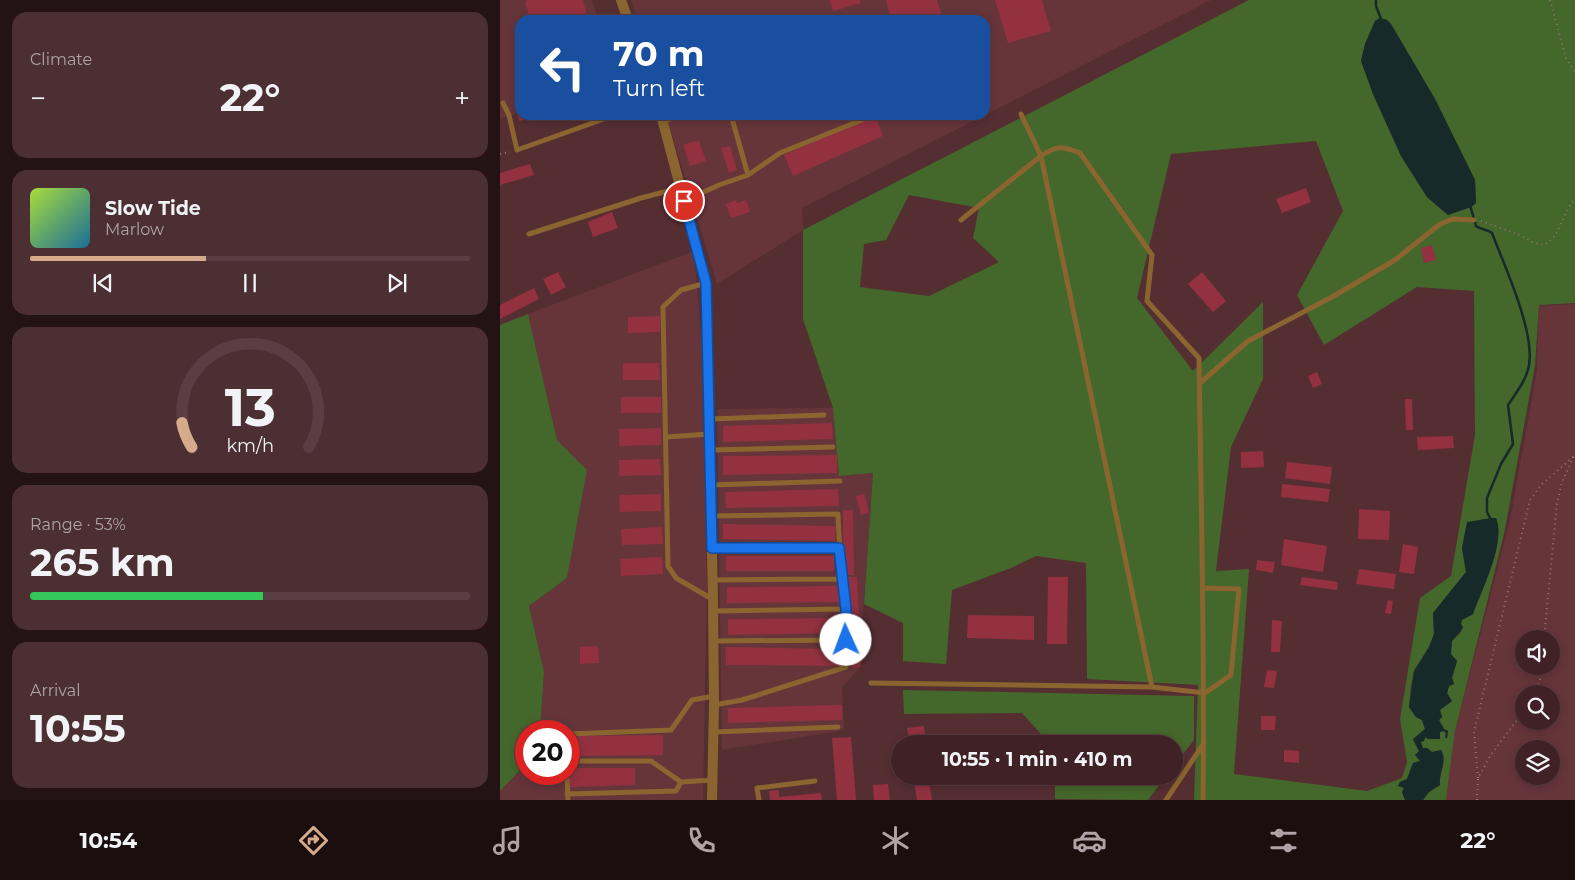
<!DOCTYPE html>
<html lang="en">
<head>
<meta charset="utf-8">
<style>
	:root { --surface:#402226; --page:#4b2f32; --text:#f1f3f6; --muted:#aea4a7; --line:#593f43; --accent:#d6ab8b }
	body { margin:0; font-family:Montserrat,sans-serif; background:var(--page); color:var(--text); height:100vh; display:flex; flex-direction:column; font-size:19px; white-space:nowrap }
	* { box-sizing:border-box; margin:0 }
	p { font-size:16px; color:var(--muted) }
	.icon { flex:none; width:28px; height:28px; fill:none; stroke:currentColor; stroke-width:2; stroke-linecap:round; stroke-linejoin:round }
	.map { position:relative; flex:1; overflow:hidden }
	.drawer { display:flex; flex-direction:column; gap:12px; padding:12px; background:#231315; width:500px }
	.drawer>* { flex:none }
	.hud { position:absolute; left:15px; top:15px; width:475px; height:105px; border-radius:15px; box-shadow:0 2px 8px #0003,0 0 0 1px var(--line); background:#1a4fa0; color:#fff; overflow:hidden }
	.controls { position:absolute; left:1015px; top:630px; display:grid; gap:10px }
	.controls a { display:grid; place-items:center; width:45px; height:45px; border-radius:50%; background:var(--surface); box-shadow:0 2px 8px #0003,0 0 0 1px var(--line); font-size:25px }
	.speed { position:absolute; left:15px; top:720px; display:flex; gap:10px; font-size:25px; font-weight:700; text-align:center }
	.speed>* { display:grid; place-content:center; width:65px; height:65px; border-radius:50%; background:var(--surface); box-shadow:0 2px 8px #0003,0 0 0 1px var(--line); line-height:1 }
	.speed .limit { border:8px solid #d22; background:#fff; color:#111 }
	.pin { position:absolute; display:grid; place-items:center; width:42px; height:42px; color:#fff; margin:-21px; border:2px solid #fff; border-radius:50%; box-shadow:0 1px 5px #0007 }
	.me { position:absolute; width:55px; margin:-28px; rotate:358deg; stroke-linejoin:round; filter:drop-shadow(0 0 4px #0008) }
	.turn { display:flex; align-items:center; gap:18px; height:105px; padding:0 15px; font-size:22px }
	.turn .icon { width:65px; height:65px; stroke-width:2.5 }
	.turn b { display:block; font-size:35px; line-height:42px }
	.big { font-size:38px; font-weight:700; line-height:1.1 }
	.drawer .tile { flex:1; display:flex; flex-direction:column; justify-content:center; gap:8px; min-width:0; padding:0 18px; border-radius:15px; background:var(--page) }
	.drawer .dial { align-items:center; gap:0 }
	.dial svg { height:130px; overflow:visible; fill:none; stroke:var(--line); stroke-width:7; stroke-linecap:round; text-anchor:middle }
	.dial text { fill:var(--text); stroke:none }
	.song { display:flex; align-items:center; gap:15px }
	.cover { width:60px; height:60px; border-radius:8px; background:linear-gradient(135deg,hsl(80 70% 55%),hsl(200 70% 35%)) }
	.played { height:5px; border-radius:2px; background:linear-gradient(90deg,var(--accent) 40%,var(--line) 40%) }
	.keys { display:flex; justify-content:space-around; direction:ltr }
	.heat { display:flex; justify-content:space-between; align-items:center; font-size:28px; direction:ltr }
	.charge { height:8px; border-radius:4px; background:linear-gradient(90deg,#34c759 53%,var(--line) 0) }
	.trip { position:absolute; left:391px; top:735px; width:292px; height:50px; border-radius:25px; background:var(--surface); box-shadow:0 2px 8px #0003,0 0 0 1px var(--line); font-weight:700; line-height:50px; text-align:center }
	.tab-bar { display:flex; height:80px; justify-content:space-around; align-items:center; background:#1a0e0f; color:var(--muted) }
	.tab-bar .icon { width:35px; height:35px }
	.tab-bar .current { color:var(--accent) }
	.tab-bar b { font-size:22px; color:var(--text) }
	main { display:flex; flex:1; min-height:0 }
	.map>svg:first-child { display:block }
	.built { fill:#65353a; fill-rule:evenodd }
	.green { fill:#44672b; fill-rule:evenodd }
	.water { fill:#162a2a }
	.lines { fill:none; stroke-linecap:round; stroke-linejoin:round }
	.stream { stroke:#162a2a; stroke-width:2.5 }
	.building { fill:#933141 }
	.path { stroke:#967578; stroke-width:2; stroke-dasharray:1 4; stroke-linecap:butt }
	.service { stroke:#8b652f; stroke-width:5 }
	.minor { stroke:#8b652f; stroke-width:10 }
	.route-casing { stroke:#114b97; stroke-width:12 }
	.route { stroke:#1a73e8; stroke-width:9 }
</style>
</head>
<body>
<main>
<section class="drawer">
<div class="tile"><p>Climate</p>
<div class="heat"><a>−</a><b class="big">22°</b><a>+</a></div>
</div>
<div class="tile">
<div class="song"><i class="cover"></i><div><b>Slow Tide</b><p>Marlow</p></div></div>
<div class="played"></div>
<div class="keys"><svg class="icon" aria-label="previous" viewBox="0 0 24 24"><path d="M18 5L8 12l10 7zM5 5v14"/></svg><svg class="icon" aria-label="pause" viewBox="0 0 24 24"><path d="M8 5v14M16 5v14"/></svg><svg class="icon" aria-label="next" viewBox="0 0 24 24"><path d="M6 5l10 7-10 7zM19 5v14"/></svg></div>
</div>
<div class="tile dial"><svg viewBox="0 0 100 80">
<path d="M14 69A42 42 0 1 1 86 69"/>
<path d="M14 69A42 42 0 0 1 8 54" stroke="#d6ab8b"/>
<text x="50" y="56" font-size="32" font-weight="700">13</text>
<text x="50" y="72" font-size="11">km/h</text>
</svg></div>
<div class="tile"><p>Range · 53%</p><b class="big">265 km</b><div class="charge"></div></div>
<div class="tile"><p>Arrival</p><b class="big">10:55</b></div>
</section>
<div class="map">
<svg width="1075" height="800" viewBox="0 0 1075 800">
	<rect width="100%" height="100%" fill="#552e32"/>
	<path class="built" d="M 0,0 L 92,0 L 98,20 L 20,20 L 20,105 L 17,114 L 0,118 Z
		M 131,0 L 711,0 L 485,115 L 485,20 L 137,20 Z
		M 166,115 L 485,115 L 302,208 L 303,230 L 217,284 Z
		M 194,251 L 202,346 L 207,585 L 203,800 L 0,800 L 0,791 L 26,764 L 26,774 L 69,774 L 69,731 L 40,731 L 44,672 L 29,606 L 67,578 L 87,470 L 57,440 L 28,314 Z
		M 1075,304 L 1075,800 L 946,800 L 955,731 L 1010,521 L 1037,371 L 1039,306 ZM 1024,639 L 1051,639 L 1051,666 L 1024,666 ZM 1024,694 L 1051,694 L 1051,721 L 1024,721 ZM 1024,749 L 1051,749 L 1051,776 L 1024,776 Z
		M 333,408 L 339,476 L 373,473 L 359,669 L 342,687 L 344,730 L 222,750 L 217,409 Z"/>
	<path class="green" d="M 749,0 L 1075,0 L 1075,303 L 1039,305 L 1035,366 L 1004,534 L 955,731 L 946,800 L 923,800 L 929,792 L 940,785 C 938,773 948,761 941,750 L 932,752 L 927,748 L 922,748 L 920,742 L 924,741 L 925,736 L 928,739 L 940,739 L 940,731 L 944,731 L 946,733 L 945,738 L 947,737 L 948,731 L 944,729 L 939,720 L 942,717 L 940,710 L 952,701 L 947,693 L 949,686 L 954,684 L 952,678 L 957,661 L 950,654 L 952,641 L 961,632 L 963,627 L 961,624 L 962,620 L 973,614 C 982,589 1006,543 996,518 L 967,523 L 962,548 L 966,572 L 933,613 L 934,634 L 929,647 L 914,671 L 911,685 L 909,707 L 916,717 L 922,720 L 925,729 L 913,740 L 919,751 L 915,755 L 921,761 L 913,763 L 907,779 L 900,782 L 898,786 L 904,788 L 902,792 L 905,800 L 694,800 L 698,685 L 587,679 L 586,563 L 536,556 L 511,568 L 452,590 L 446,664 L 403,661 L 403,623 L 364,604 L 373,473 L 339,476 L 333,408 L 303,319 L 303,230 ZM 880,18 L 887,20 L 891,24 L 935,99 L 975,180 L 976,203 L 971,207 L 948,215 L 927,197 L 901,156 L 873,94 L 861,61 L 865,44 L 875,21 ZM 816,141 L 843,211 L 797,295 L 824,345 L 917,287 L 974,291 L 975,435 L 951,576 L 920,598 L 900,719 L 907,762 L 902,778 L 867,791 L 734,774 L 749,569 L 716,571 L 731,447 L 763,379 L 763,302 L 693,371 L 637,298 L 671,154 ZM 409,195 L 479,208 L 473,238 L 499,262 L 429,296 L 360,287 L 364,244 L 386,240 Z
		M 28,314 L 57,440 L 87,470 L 67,578 L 29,606 L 44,672 L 40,731 L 26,731 L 26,764 L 0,791 L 0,325 Z
		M 403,690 L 694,696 L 694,740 L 675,764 L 675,744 L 550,744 L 522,713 L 404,714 Z
		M 555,776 L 666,776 L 648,800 L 555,799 Z"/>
	<path class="water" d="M 880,18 L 887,20 L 891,24 L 935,99 L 975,180 L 976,203 L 971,207 L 948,215 L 927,197 L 901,156 L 873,94 L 861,61 L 865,44 L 875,21 Z
		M 991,518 L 996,518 C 1006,543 982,589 973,614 L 962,620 L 961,624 L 963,627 L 960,632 L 952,641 L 951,654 L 957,661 L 952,678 L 954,684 L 949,686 L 947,693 L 952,701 L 940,710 L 942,717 L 939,720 L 944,729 L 948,731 L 947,738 L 945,738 L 946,733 L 944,731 L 940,732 L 940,739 L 928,739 L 925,737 L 924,741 L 921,742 L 923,748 L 927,748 L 932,752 L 941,750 C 948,762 938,773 940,785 L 929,792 L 923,800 L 905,800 L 902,792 L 904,788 L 898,786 L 900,782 L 907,779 L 913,763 L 920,761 L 915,755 L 919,751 L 913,739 L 925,729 L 922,720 L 916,717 L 909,707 L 914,671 L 929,647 L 934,634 L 933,613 L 966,572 L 962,548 L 967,522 Z"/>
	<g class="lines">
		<path class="stream" d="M 876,0 L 876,6 L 881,19
			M 970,205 L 976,226 C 982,230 987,229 992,233 C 1004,265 1035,331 1029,365 C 1027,379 1016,393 1008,405 L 1013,444 L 1001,464 L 987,498 L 987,512 L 991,520"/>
	</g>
	<path class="building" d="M 29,0 L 83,0 L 88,20 L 30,20 L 25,1 Z
		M 330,0 L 360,0 L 361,3 L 333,11 Z
		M 386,0 L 437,0 L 443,20 L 391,20 Z
		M 495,0 L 542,0 L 551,31 L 508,43 Z
		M 20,105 L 20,115 L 43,116 L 19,121 L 15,106 Z
		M 375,115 L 383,136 L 293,176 L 284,155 Z
		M 199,140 L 206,161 L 190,166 L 183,145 Z
		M 230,146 L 237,170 L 229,173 L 221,148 Z
		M 30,164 L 34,175 L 0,185 L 0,173 Z
		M 806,188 L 811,202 L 782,213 L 776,199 Z
		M 236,200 L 237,203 L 246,200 L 250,212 L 231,218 L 226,204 Z
		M 112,212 L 118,228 L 93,237 L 88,222 Z
		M 932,245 L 936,260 L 924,263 L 921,248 Z
		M 58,272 L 66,287 L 51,295 L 43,279 Z
		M 702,272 L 726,301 L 713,312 L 688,284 Z
		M 34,288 L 39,299 L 0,319 L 0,305 Z
		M 160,316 L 160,332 L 128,333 L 128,317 Z
		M 123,363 L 159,363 L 160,380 L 123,380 Z
		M 817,372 L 822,384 L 813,388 L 808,376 Z
		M 121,397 L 161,397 L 161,413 L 121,413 Z
		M 905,399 L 912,399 L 913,430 L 906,430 Z
		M 332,423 L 333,439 L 223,442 L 223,426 Z
		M 161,428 L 161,445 L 119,446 L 119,429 Z
		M 953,436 L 954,448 L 918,450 L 917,437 Z
		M 763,451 L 764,467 L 741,468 L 741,452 Z
		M 337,455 L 337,473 L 223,475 L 223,456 Z
		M 160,459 L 161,475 L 119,476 L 119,460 Z
		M 787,462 L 832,467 L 830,484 L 785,478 Z
		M 782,484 L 830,489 L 828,502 L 781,497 Z
		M 338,489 L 339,506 L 226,508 L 225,492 Z
		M 161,494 L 161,511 L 120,512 L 119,495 Z
		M 364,494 L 369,513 L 361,515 L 356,496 Z
		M 859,509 L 890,511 L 889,540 L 858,539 Z
		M 343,510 L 353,510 L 354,575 L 344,575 Z
		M 223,524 L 336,526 L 335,541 L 223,539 Z
		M 162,527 L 163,544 L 122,545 L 121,529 Z
		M 784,539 L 827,546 L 823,572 L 781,565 Z
		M 903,544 L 918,547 L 914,574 L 899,572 Z
		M 226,556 L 334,556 L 334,571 L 226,571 Z
		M 162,557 L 163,574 L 121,576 L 120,559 Z
		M 757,560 L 775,562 L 773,573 L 756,570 Z
		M 859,569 L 896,574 L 894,589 L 856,584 Z
		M 348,577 L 357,577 L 361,667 L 352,668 Z
		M 548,577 L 568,577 L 567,644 L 547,644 Z
		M 802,577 L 838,582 L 837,590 L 800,585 Z
		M 341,586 L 341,602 L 227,603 L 227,587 Z
		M 888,600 L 893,601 L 891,614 L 885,613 Z
		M 468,615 L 534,616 L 534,640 L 467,638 Z
		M 341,618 L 342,633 L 228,635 L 228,619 Z
		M 772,620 L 782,621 L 780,652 L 771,652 Z
		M 98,646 L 99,663 L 80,664 L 80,647 Z
		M 226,647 L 341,649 L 341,666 L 226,665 Z
		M 767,670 L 777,671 L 774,688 L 764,687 Z
		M 342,705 L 342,720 L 228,723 L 228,708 Z
		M 761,716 L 776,716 L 775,730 L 761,730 Z
		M 424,726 L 426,744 L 410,744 L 407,728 Z
		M 163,735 L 163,755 L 78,756 L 78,736 Z
		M 351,737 L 356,800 L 337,800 L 332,738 Z
		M 784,750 L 799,751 L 799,763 L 784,762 Z
		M 70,768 L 135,768 L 135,785 L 70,787 Z
		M 429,779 L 432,800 L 417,800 L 414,781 Z
		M 388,784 L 390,800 L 374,800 L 373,785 Z
		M 279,790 L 279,797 L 321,793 L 322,800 L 270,800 L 269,791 Z"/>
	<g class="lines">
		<path class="path" d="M 1050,0 L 1066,58 L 1075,72
			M 0,154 L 10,152
			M 981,221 L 1020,235 L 1034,243 L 1044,245 C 1061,236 1062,213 1075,199
			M 1044,639 L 1057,503 L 1062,482 L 1075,454
			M 1035,694 L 1040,680 L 1042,666
			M 978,778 L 974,732 L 1030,500 L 1042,484 L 1073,457
			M 977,800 L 978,778 L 992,753 L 1024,711"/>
		<path class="service" d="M 3,103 L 9,115 L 17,150 L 115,115
			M 521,114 L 541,156 L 652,687
			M 231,115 L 248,175 L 280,153 L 374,115
			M 163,121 L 185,115
			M 184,201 L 219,185 L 248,175
			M 461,220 L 541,156 C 558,145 562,146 580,153 L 652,255 L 647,301 L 699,358 C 701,505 705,653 703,800
			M 29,234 L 141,198 L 180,188
			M 206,283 L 181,290 L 163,307 L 168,566 L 176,578 L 212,599
			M 700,383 L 748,341 L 832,297 L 895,260 L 940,224 L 953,219 L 974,220
			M 210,419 L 324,415
			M 167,437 L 209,434
			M 211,450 L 333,447
			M 211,485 L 340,481
			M 211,516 L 338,514 C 339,546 342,576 345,608 C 347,627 346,647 346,667 L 242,700 L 214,705
			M 212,548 L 339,548
			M 213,580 L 341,579
			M 213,611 L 345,609
			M 214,641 L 346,640
			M 371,683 L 652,687 L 705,693 L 731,675 L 739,589 L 702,588
			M 214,732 L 338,727
			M 69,734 L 171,730 L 192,700 L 214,696
			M 69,761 L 151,761 L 181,782 L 212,780
			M 67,774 L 68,800
			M 67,794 L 176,791 L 181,782
			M 259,800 L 257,788 L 315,781
			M 666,800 L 704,743"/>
		<path class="minor" d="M 121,0 L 128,20
			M 161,115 L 206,283 L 213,599 L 214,705 L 212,800"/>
	</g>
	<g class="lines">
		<defs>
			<path id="route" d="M 184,201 L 206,283 L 212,548 L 339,548 L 346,609 L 346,640"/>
		</defs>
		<use href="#route" class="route-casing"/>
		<use href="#route" class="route"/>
	</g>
</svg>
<div class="controls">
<a><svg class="icon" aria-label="sound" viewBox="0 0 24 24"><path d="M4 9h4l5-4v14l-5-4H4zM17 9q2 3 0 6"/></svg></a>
<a><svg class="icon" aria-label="search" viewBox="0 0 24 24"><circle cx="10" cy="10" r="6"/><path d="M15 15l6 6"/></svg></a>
<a><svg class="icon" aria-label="layers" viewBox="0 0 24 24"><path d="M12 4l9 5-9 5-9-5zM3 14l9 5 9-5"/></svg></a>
</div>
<div class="speed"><div class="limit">20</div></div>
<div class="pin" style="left:184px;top:201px;background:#d93025"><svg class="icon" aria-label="arrive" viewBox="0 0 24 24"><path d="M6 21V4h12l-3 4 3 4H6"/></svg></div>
<svg class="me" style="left:346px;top:640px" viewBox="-20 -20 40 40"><circle r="19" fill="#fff"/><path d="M0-13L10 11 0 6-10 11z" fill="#1a73e8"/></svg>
<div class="trip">10:55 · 1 min · 410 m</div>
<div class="hud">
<div class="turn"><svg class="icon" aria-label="left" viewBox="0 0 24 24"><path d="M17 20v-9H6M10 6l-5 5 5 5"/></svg><div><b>70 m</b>Turn left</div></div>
</div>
</div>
</main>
<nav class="tab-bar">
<b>10:54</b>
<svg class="icon current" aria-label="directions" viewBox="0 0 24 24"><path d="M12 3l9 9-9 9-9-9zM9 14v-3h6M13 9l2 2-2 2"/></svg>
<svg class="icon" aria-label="music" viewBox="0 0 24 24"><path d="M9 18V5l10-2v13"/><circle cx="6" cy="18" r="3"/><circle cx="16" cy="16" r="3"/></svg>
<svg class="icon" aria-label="phone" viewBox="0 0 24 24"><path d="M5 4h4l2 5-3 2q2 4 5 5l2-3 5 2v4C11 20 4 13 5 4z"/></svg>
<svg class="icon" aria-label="climate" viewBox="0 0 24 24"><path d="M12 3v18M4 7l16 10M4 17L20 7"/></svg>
<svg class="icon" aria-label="car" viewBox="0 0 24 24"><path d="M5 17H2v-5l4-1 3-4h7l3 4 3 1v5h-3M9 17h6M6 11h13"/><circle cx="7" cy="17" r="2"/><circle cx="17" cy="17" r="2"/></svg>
<svg class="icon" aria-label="filters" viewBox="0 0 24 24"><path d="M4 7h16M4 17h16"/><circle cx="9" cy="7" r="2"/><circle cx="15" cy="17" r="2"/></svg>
<b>22°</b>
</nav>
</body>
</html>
